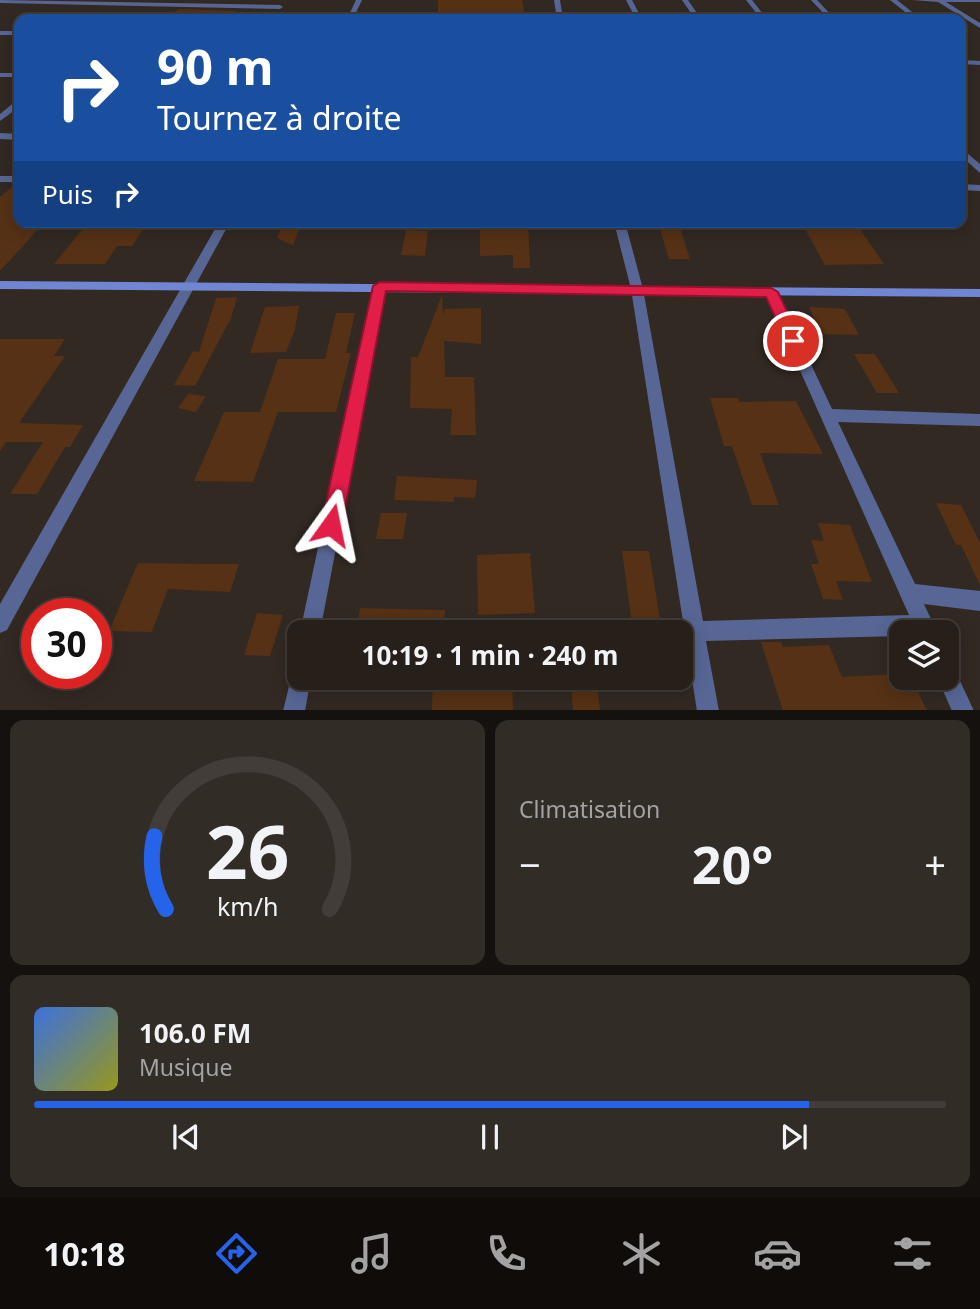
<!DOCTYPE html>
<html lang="fr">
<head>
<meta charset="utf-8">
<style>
	:root { --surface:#261f1a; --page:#322c27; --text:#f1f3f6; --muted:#a4a2a2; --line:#423d39; --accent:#2563eb }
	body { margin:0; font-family:"Noto Sans",sans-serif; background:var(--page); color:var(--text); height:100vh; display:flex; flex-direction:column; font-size:26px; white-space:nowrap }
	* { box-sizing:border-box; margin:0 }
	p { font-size:23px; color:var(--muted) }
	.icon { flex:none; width:38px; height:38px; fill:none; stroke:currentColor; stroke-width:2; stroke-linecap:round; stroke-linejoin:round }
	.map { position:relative; height:710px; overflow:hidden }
	.panel { display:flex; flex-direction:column; gap:10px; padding:10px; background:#15110e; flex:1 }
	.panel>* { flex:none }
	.guide { position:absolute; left:14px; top:14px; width:952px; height:214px; border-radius:14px; box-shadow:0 4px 18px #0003,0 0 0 2px var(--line); background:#1a4fa0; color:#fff; overflow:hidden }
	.tools { position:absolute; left:889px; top:620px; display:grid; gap:14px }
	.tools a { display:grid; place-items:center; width:70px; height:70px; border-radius:14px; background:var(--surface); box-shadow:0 4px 18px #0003,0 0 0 2px var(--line); font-size:35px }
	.speed { position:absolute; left:21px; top:598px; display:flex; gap:14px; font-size:35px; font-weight:700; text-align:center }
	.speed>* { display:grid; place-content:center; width:91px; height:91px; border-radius:50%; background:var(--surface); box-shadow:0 4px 18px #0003,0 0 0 2px var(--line); line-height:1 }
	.speed .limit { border:10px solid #d22; background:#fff; color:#111 }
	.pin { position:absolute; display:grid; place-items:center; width:60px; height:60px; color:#fff; margin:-30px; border:4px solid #fff; border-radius:50%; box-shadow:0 2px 7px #0007 }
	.me { position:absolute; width:77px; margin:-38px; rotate:12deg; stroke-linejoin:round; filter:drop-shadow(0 0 5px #0008) }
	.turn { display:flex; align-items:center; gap:24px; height:147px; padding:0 28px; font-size:32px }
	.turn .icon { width:91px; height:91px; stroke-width:2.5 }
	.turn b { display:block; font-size:49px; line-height:60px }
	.then { display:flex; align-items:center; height:66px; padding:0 28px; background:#0003; gap:14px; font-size:26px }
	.big { font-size:52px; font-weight:700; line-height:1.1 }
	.panel .tile { flex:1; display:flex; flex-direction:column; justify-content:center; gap:10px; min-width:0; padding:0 24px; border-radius:14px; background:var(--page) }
	.panel .dial { align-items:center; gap:0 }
	.dial svg { height:182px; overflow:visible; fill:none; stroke:var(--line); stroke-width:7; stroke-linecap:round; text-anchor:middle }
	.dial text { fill:var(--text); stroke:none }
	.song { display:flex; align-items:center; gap:21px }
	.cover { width:84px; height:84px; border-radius:10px; background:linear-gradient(135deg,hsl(220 70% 55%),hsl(60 70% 35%)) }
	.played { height:7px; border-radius:4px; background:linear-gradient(90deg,var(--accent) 85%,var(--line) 85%) }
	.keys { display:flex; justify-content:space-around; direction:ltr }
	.heat { display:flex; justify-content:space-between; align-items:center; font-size:38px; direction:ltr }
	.panel .tiles { flex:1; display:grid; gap:10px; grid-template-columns:1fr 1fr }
	.tile:last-child { grid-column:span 2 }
	.trip { position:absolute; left:287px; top:620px; width:406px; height:70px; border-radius:14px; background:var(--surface); box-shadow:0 4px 18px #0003,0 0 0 2px var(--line); font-weight:700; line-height:70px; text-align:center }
	.menu { display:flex; height:112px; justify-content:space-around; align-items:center; background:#0f0c0a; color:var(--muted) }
	.menu .icon { width:49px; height:49px }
	.menu .selected { color:var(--accent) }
	.menu b { font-size:32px; color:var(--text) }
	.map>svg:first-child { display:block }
	.building { fill:#563115 }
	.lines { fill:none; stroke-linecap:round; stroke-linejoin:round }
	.street { fill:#586695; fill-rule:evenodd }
	.secondary { fill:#7186d2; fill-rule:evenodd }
	.route { fill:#e11d48; stroke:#92132f; stroke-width:2 }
</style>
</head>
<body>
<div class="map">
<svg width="980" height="711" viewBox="0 0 980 711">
	<rect width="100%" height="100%" fill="#322923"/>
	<path class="building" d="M 438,0 L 522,0 L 525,17 L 444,17 L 438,16 Z
		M 180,9 L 236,11 L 223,19 L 159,19 Z
		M 14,185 L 19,185 L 19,223 L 44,223 L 0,271 L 0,197 Z
		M 283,222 L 302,222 L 293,245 L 277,238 Z
		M 513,222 L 528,222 L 530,268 L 513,268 L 513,255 L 480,256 L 480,229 L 513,229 Z
		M 658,222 L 678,222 L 690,259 L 669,259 Z
		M 801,222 L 855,222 L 884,264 L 825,265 Z
		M 147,224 L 132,246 L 117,246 L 105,264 L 54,264 L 86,225 Z
		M 406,230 L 428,231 L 425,256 L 401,255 Z
		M 442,295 L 443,315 L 445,309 L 481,308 L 481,344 L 444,341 L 445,377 L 474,377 L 476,435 L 450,435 L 452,409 L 410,408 L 411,357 L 418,357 Z
		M 237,297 L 231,318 L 195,386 L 174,385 L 193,351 L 199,352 L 216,298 Z
		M 299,306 L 295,329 L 286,352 L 250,353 L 265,307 Z
		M 809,307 L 845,309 L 859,335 L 821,334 Z
		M 336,313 L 355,313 L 346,353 L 351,353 L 336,412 L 278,412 L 253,482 L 194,481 L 224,412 L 260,412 L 278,359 L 325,359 Z
		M 0,339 L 65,339 L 54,356 L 65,356 L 19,423 L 83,425 L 70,447 L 65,447 L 37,494 L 10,494 L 43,442 L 6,442 L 0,451 Z
		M 854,354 L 875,354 L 899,393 L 877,393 Z
		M 188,394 L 206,396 L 196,412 L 178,408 Z
		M 710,398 L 738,398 L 739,402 L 796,401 L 823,454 L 760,453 L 779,505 L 752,505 L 732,446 L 724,446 Z
		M 397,476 L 477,480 L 475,498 L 454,497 L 454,502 L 394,500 Z
		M 936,503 L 961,505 L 980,543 L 980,585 L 961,545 L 956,545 Z
		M 381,513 L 407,513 L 403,539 L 376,539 Z
		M 818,523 L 850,525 L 872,582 L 836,581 L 843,600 L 823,599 L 811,564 L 819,564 L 811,540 L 824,541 Z
		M 622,551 L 649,551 L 662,632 L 633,632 Z
		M 530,553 L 535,613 L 478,615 L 477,555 Z
		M 138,563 L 208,564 L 239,564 L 230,592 L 168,589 L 152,632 L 109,631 Z
		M 360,608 L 445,610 L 443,632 L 356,632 Z
		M 257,613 L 283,615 L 270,656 L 244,655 Z
		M 761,642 L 781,642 L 783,647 L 829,645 L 842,677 L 901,674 L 901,677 L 911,677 L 927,711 L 783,711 Z
		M 433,677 L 512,677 L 513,711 L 432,711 Z
		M 571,677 L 596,677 L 600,711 L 573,711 Z"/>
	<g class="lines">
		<path class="street" d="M 0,0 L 280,5 L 283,7 L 280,9 L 0,3 Z
			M 356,0 L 362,0 L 353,19 L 347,19 Z
			M 554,0 L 560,0 L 563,19 L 557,19 Z
			M 626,0 L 632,0 L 642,19 L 636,19 Z
			M 682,0 L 688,0 L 701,19 L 695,19 Z
			M 746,0 L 752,0 L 767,19 L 761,19 Z
			M 811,0 L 817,0 L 835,19 L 829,19 Z
			M 890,0 L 897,0 L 921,19 L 914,19 Z
			M 913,0 L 980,0 L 980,2 L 946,2 L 980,23 L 980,28 L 938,2 Z
			M 0,31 L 19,31 L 19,35 L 0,35 Z
			M 961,60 L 980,61 L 980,65 L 961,64 Z
			M 0,73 L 19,73 L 19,77 L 0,77 Z
			M 16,101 L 19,101 L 19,107 L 0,121 L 0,114 Z
			M 0,133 L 19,134 L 19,140 L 0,139 Z
			M 961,148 L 980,164 L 980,173 L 961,156 Z
			M 0,176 L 19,176 L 19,182 L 0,182 Z
			M 961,184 L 980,185 L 980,191 L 961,190 Z
			M 219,222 L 230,222 L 7,630 L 0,633 L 0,604 Z
			M 614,222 L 625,222 L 643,289 L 703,621 L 909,615 L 765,292 L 771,288 L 777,292 L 832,409 L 980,414 L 980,426 L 838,422 L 915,584 L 980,591 L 980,611 L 924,604 L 937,632 L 901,632 L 901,636 L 706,641 L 719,711 L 697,711 L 631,289 Z
			M 380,282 L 386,286 L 320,632 L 300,632 L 374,286 Z
			M 947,665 L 954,668 L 974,711 L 952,711 L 937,677 L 947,677 Z
			M 299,667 L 299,677 L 311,677 L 305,711 L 283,711 L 293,670 Z"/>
		<path class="secondary" d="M 0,281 L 980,289 L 980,297 L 0,289 Z"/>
	</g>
	<path class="route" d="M 380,282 L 771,288 L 778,292 L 801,341 L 799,345 L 788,345 L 766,297 L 386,291 L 342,525 L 339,532 L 331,535 L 324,532 L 321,525 L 373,286 Z"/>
</svg>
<div class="tools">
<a><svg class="icon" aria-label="layers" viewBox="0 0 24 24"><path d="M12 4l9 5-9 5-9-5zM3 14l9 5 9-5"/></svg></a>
</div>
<div class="speed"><div class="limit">30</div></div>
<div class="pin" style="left:793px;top:341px;background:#d93025"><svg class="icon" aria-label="arrive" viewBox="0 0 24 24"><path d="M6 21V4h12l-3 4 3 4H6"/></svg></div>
<svg class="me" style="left:331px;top:525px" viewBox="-20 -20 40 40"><path d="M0-17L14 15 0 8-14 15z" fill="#e11d48" stroke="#fff" stroke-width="4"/></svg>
<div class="trip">10:19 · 1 min · 240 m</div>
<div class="guide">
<div class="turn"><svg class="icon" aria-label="right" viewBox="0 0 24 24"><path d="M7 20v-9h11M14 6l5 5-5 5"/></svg><div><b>90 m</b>Tournez à droite</div></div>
<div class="then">Puis<svg class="icon" aria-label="right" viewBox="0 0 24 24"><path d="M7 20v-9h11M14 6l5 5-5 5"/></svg></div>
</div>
</div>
<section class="panel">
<div class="tiles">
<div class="tile dial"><svg viewBox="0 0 100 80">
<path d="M14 69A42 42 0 1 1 86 69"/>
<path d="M14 69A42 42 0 0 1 9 37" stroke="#2563eb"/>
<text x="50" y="56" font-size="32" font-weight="700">26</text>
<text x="50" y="72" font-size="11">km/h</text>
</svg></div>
<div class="tile"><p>Climatisation</p>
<div class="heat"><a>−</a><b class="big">20°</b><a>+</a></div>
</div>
<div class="tile">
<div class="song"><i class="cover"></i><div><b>106.0 FM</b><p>Musique</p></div></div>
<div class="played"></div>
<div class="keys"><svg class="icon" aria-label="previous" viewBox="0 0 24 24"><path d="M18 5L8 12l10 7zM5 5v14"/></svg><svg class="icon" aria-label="pause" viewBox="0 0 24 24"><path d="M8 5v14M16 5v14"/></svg><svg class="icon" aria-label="next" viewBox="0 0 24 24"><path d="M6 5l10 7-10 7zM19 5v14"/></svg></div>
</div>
</div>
</section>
<nav class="menu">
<b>10:18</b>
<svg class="icon selected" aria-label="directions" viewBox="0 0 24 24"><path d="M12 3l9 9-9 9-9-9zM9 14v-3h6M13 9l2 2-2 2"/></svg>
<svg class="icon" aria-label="music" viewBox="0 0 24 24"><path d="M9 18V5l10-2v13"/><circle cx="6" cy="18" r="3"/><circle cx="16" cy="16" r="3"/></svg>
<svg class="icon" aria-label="phone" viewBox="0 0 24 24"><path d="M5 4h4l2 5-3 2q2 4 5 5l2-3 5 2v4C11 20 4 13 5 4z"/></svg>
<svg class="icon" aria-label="climate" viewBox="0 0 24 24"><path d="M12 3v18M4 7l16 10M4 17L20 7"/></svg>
<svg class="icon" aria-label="car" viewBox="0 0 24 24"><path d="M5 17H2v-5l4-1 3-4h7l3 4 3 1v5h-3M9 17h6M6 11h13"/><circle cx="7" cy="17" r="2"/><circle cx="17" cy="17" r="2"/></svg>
<svg class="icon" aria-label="filters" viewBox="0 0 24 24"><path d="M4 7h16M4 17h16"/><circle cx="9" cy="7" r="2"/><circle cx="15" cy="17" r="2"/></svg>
</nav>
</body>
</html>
